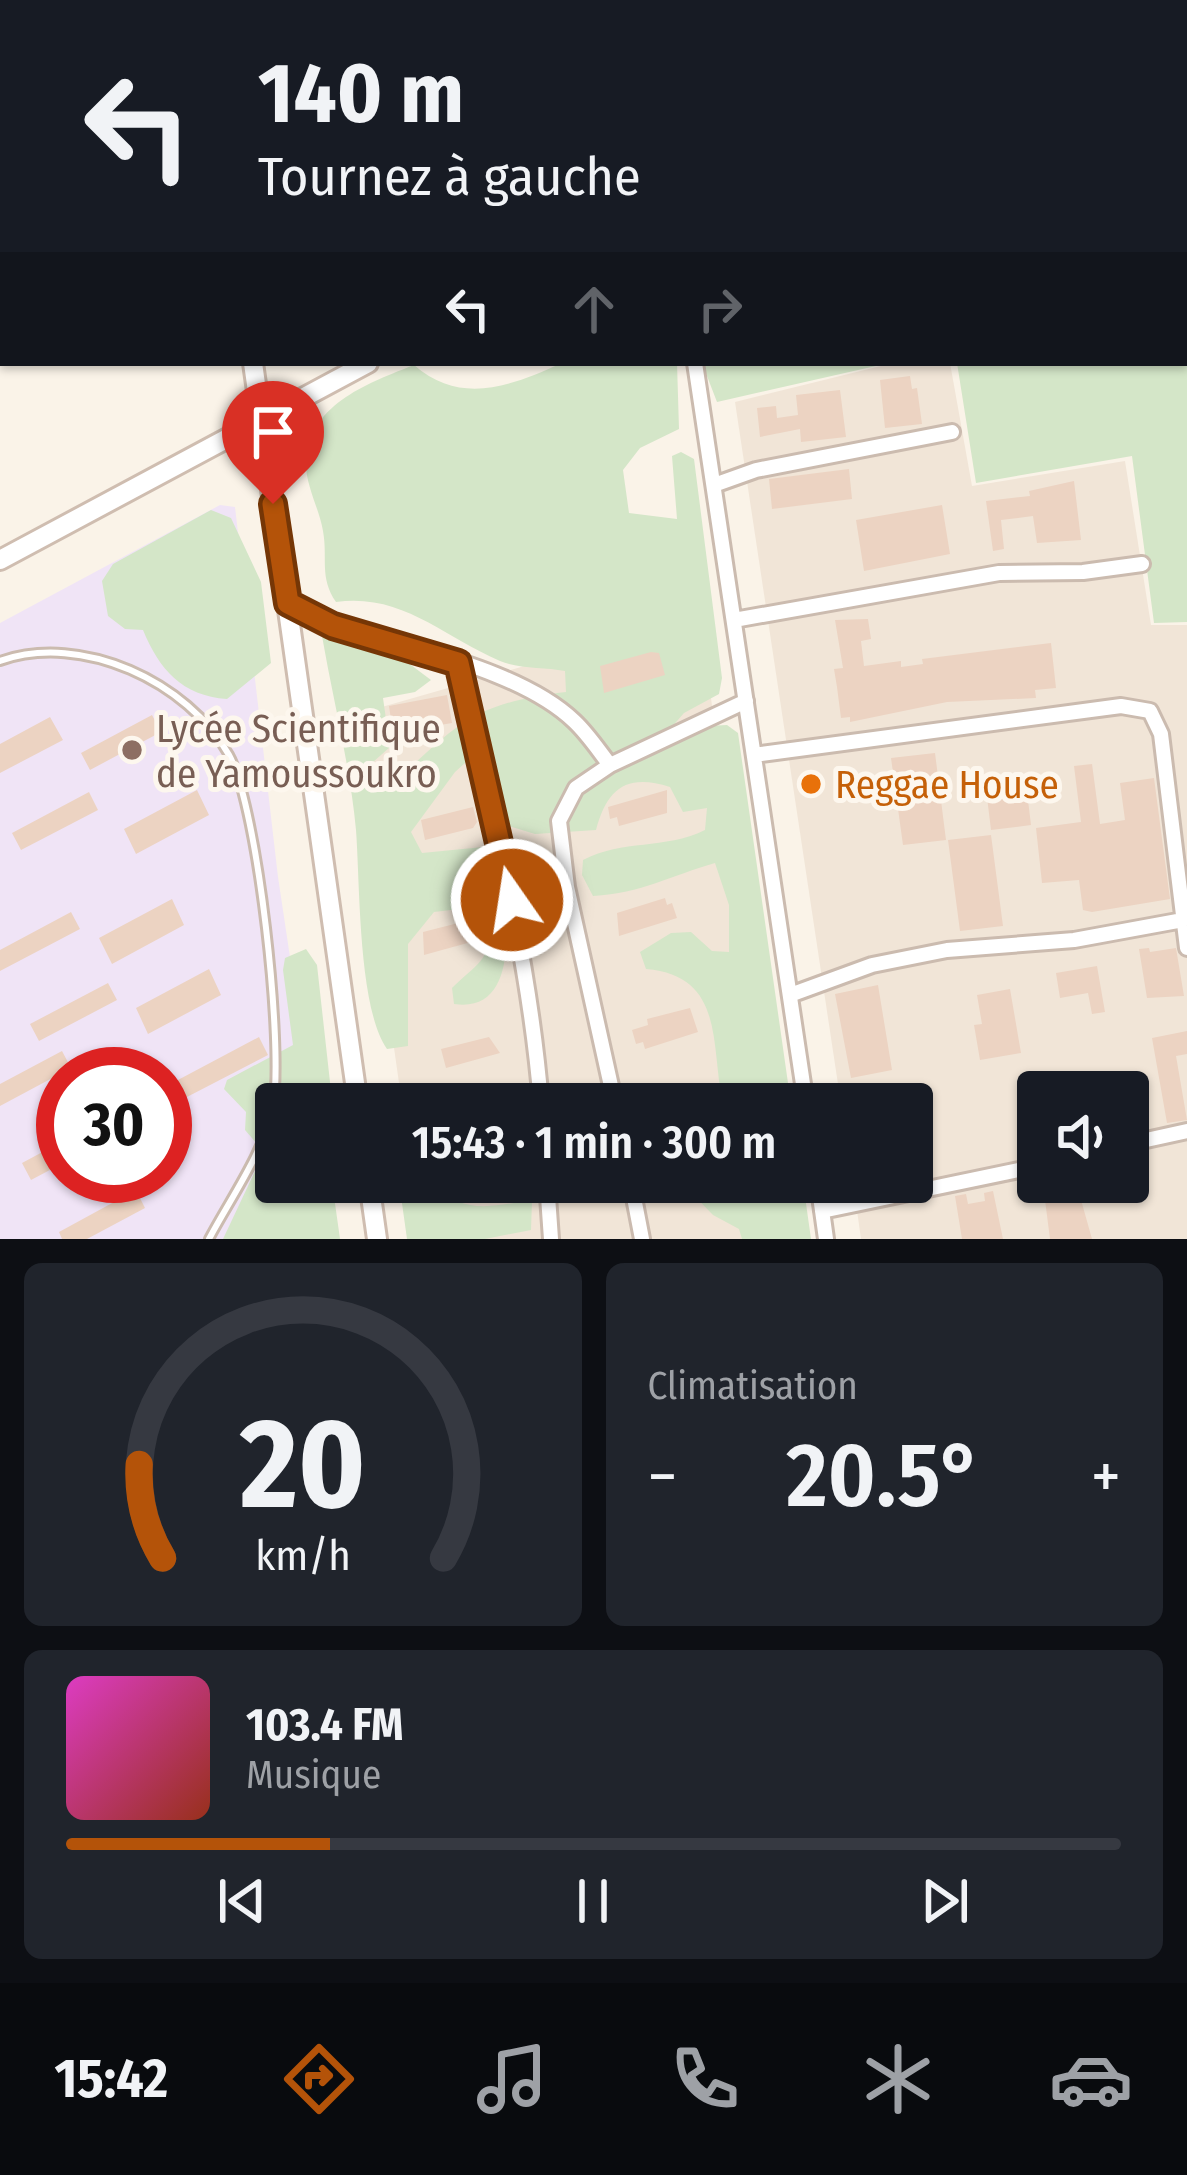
<!DOCTYPE html>
<html lang="fr">
<head>
<meta charset="utf-8">
<style>
	:root { --surface:#171b24; --page:#20242c; --text:#f1f3f6; --muted:#9ea1a6; --line:#363941; --accent:#b45309 }
	body { margin:0; font-family:"Fira Sans Condensed",sans-serif; background:var(--page); color:var(--text); height:100vh; display:flex; flex-direction:column; font-size:45px; white-space:nowrap }
	* { box-sizing:border-box; margin:0 }
	p { font-size:39px; color:var(--muted) }
	.icon { flex:none; width:66px; height:66px; fill:none; stroke:currentColor; stroke-width:2; stroke-linecap:round; stroke-linejoin:round }
	.map { position:relative; height:1239px; overflow:hidden }
	.details { display:flex; flex-direction:column; gap:24px; padding:24px; background:#0d0f14; flex:1 }
	.details>* { flex:none }
	.top-card { position:absolute; left:0px; top:0px; width:1188px; height:366px; box-shadow:0 3px 9px #0004; background:#171b24; color:var(--text); overflow:hidden }
	.buttons { position:absolute; left:1017px; top:1071px; display:grid; gap:24px }
	.buttons a { display:grid; place-items:center; width:132px; height:132px; border-radius:12px; background:var(--surface); box-shadow:0 3px 9px #0004; font-size:60px }
	.speed { position:absolute; left:36px; top:1047px; display:flex; gap:24px; font-size:60px; font-weight:700; text-align:center }
	.speed>* { display:grid; place-content:center; width:156px; height:156px; border-radius:50%; background:var(--surface); box-shadow:0 3px 9px #0004; line-height:1 }
	.speed .limit { border:18px solid #d22; background:#fff; color:#111 }
	.pin { position:absolute; display:grid; place-items:center; width:102px; height:102px; color:#fff; margin:-123px -51px; border-radius:50% 50% 50% 0; rotate:-45deg; box-shadow:0 0 12px #0007 }
	.pin .icon { rotate:45deg }
	.me { position:absolute; width:132px; margin:-66px; rotate:347deg; stroke-linejoin:round; filter:drop-shadow(0 0 9px #0008) }
	.turn { display:flex; align-items:center; gap:42px; height:252px; padding:0 60px; font-size:54px }
	.turn .icon { width:156px; height:156px; stroke-width:2.5 }
	.turn b { display:block; font-size:84px; line-height:102px }
	.lanes { display:flex; align-items:center; height:114px; padding:0 60px; background:#0003; justify-content:center; gap:60px; direction:ltr }
	.lanes .off { opacity:.35 }
	.big { font-size:90px; font-weight:600; line-height:1.1 }
	.details .widget { flex:1; display:flex; flex-direction:column; justify-content:center; gap:18px; min-width:0; padding:0 42px; border-radius:18px; background:var(--page) }
	.details .dial { align-items:center; gap:0 }
	.dial svg { height:312px; overflow:visible; fill:none; stroke:var(--line); stroke-width:7; stroke-linecap:round; text-anchor:middle }
	.dial text { fill:var(--text); stroke:none }
	.song { display:flex; align-items:center; gap:36px }
	.cover { width:144px; height:144px; border-radius:18px; background:linear-gradient(135deg,hsl(310 70% 55%),hsl(10 70% 35%)) }
	.played { height:12px; border-radius:6px; background:linear-gradient(90deg,var(--accent) 25%,var(--line) 25%) }
	.keys { display:flex; justify-content:space-around; direction:ltr }
	.heat { display:flex; justify-content:space-between; align-items:center; font-size:66px; direction:ltr }
	.details .tiles { flex:1; display:grid; gap:24px; grid-template-columns:1fr 1fr }
	.widget:last-child { grid-column:span 2 }
	.trip { position:absolute; left:255px; top:1083px; width:678px; height:120px; border-radius:12px; background:var(--surface); box-shadow:0 3px 9px #0004; font-weight:600; line-height:120px; text-align:center }
	.tab-bar { display:flex; height:192px; justify-content:space-around; align-items:center; background:#090b0e; color:var(--muted) }
	.tab-bar .icon { width:84px; height:84px }
	.tab-bar .selected { color:var(--accent) }
	.tab-bar b { font-size:54px; color:var(--text) }
	.map>svg:first-child { display:block }
	.residential { fill:#f1e5d7; fill-rule:evenodd }
	.education { fill:#f0e4f6; fill-rule:evenodd }
	.green { fill:#d4e6c8 }
	.building { fill:#ecd3c2 }
	.lines { fill:none; stroke-linecap:round; stroke-linejoin:round }
	.lane-casing { stroke:#cbbbaf; stroke-width:12 }
	.street-casing { stroke:#cbbbaf; stroke-width:20 }
	.secondary-casing { stroke:#cfbdb0; stroke-width:24 }
	.lane { stroke:#fff; stroke-width:6 }
	.street { stroke:#fff; stroke-width:14 }
	.secondary { stroke:#fff; stroke-width:18 }
	.route-casing { stroke:#753606; stroke-width:30 }
	.route { stroke:#b45309; stroke-width:21 }
	.education-dot { fill:#8d6e63; stroke:#fdf7ee; stroke-width:4.5 }
	.food-dot { fill:#e8710a; stroke:#fdf7ee; stroke-width:4.5 }
	.labels { text-anchor:middle; stroke-width:10; stroke-linejoin:round; paint-order:stroke }
	.education-label { font-size:39px; fill:#785e54; stroke:#fdf7ee; text-anchor:start }
	.food-label { font-size:39px; fill:#c56008; stroke:#fdf7ee; text-anchor:start }
</style>
</head>
<body>
<div class="map">
<svg width="1187" height="1239" viewBox="0 0 1187 1239">
	<rect width="100%" height="100%" fill="#faf3e8"/>
	<path class="residential" d="M 893,363 L 950,363 L 972,486 L 1125,461 L 1151,625 L 1187,625 L 1187,1239 L 861,1239 L 853,1182 L 912,1182 L 912,1104 L 841,1104 L 735,402 ZM 1038,1092 L 1128,1092 L 1128,1182 L 1038,1182 Z
		M 699,616 L 770,1104 L 402,1104 L 347,717 Z
		M 413,1182 L 782,1182 L 790,1239 L 421,1239 Z"/>
	<path class="education" d="M 220,505 L 235,507 L 278,877 L 312,1104 L 276,1104 L 276,1182 L 331,1239 L 0,1239 L 0,623 ZM 63,1074 L 165,1074 L 165,1176 L 63,1176 Z"/>
	<path class="green" d="M 1123,0 L 1187,0 L 1187,622 L 1154,623 L 1132,456 L 976,483 L 957,363 L 1185,363 L 1185,3 L 1117,3 Z
		M 562,363 L 677,363 L 679,429 L 640,448 L 623,470 L 629,513 L 677,519 L 672,456 L 681,452 L 694,459 L 722,678 L 719,694 L 684,713 L 670,729 L 680,739 L 707,726 L 727,725 L 738,733 L 791,1104 L 723,1104 C 710,1046 726,976 646,969 L 640,952 L 671,933 L 691,932 L 712,951 L 729,952 L 729,905 L 715,863 C 670,876 642,893 593,896 L 582,875 L 583,860 C 623,839 664,850 705,830 L 707,808 L 683,812 L 670,787 C 626,773 607,789 596,830 L 535,834 L 499,823 L 500,785 L 485,745 L 455,772 L 411,832 L 422,853 L 483,847 C 507,882 530,1016 454,1004 L 452,988 C 475,965 491,961 491,925 L 476,907 L 434,912 L 408,944 L 408,1046 L 387,1049 C 358,1008 360,883 356,830 C 350,765 333,700 322,636 L 383,644 L 431,680 L 415,692 L 383,698 L 390,747 L 372,763 L 385,790 C 456,728 466,704 566,692 L 565,671 C 544,667 519,669 500,661 C 442,636 402,593 336,602 C 319,577 328,559 323,531 C 319,507 304,483 306,458 C 311,403 371,382 414,365 C 461,406 511,386 562,363 Z
		M 702,363 L 889,363 L 717,402 Z
		M 211,510 L 231,518 L 261,582 L 271,663 L 227,699 C 182,696 159,669 143,630 L 125,629 L 108,616 L 102,581 L 113,564 Z
		M 306,949 L 317,965 L 332,1100 L 276,1104 L 276,1182 L 332,1182 L 340,1239 L 223,1239 L 264,1152 L 245,1130 L 246,1112 L 224,1089 L 227,1080 L 293,1045 L 283,970 L 285,958 Z
		M 399,1182 L 434,1182 C 461,1216 493,1206 532,1200 L 531,1230 L 485,1239 L 407,1239 Z
		M 681,1182 L 803,1182 L 811,1239 L 742,1239 L 739,1229 L 713,1215 Z"/>
	<path class="building" d="M 910,376 L 912,389 L 917,388 L 922,424 L 885,428 L 880,380 Z
		M 840,390 L 846,437 L 801,442 L 800,429 L 760,437 L 757,408 L 776,406 L 777,418 L 798,415 L 796,395 Z
		M 849,469 L 852,499 L 772,509 L 769,479 Z
		M 1074,481 L 1081,540 L 1037,543 L 1033,516 L 1001,520 L 1004,549 L 993,551 L 986,501 L 1030,496 L 1029,491 Z
		M 942,505 L 950,554 L 864,571 L 856,520 Z
		M 868,619 L 871,639 L 861,641 L 864,666 L 901,661 L 901,667 L 923,664 L 922,659 L 1051,643 L 1056,688 L 1035,690 L 1036,698 L 947,702 L 850,722 L 850,717 L 841,718 L 837,687 L 834,669 L 843,668 L 835,620 Z
		M 651,652 L 659,653 L 665,675 L 604,693 L 600,666 Z
		M 447,695 L 452,723 L 393,733 L 389,706 Z
		M 152,715 L 161,732 L 90,770 L 81,753 Z
		M 50,717 L 63,740 L 0,773 L 0,744 Z
		M 935,753 L 946,840 L 903,845 L 891,758 Z
		M 1092,764 L 1100,824 L 1125,820 L 1120,783 L 1154,778 L 1170,899 L 1092,912 L 1083,910 L 1079,880 L 1042,883 L 1036,828 L 1081,822 L 1074,766 Z
		M 197,790 L 209,815 L 136,854 L 124,829 Z
		M 667,790 L 667,813 L 619,826 L 617,817 L 610,819 L 608,807 Z
		M 89,792 L 98,810 L 21,850 L 12,833 Z
		M 1027,792 L 1031,825 L 991,830 L 987,797 Z
		M 473,807 L 477,822 L 473,828 L 425,840 L 421,820 Z
		M 991,835 L 1003,926 L 960,931 L 948,840 Z
		M 665,898 L 667,905 L 672,903 L 677,918 L 619,936 L 617,913 Z
		M 172,899 L 184,925 L 112,964 L 99,938 Z
		M 71,912 L 80,929 L 0,971 L 0,950 Z
		M 470,920 L 472,926 L 479,924 L 482,939 L 424,955 L 423,932 Z
		M 1149,948 L 1150,952 L 1176,948 L 1184,996 L 1147,998 L 1139,949 Z
		M 1097,966 L 1105,1012 L 1092,1014 L 1088,993 L 1060,998 L 1056,973 Z
		M 209,969 L 221,995 L 148,1034 L 136,1008 Z
		M 108,983 L 117,1000 L 39,1041 L 30,1024 Z
		M 878,985 L 892,1070 L 851,1078 L 835,994 Z
		M 1010,989 L 1021,1053 L 980,1060 L 974,1025 L 982,1024 L 977,995 Z
		M 690,1008 L 698,1032 L 645,1049 L 643,1042 L 636,1044 L 632,1030 L 648,1025 L 647,1019 Z
		M 1187,1031 L 1187,1054 L 1176,1056 L 1187,1120 L 1167,1123 L 1152,1038 Z
		M 259,1037 L 268,1055 L 185,1098 L 176,1081 Z
		M 489,1037 L 500,1053 L 446,1068 L 441,1049 Z
		M 62,1051 L 71,1068 L 0,1106 L 0,1084 Z
		M 63,1141 L 63,1163 L 31,1180 L 22,1163 Z
		M 1051,1182 L 1076,1182 L 1092,1239 L 1050,1239 L 1045,1200 L 1027,1203 L 1024,1186 Z
		M 136,1190 L 145,1208 L 87,1239 L 62,1239 L 59,1232 Z
		M 993,1191 L 1003,1239 L 962,1239 L 955,1196 L 966,1194 L 968,1204 L 985,1201 L 984,1193 Z"/>
	<g class="lines">
		<defs>
			<path id="lane" d="M 0,661 C 82,632 188,682 229,755 C 258,807 284,1047 273,1107 C 264,1152 230,1199 209,1239"/>
			<path id="street" d="M 891,0 L 893,3
				M 695,363 L 806,1104
				M 714,485 L 756,470 L 952,432
				M 288,603 C 369,643 510,660 574,721 C 588,734 599,751 610,765
				M 734,620 L 999,573 L 1083,572 L 1142,564
				M 458,663 C 491,809 529,954 541,1104
				M 754,755 L 1121,706 L 1150,711 L 1161,734 L 1187,948
				M 790,995 L 872,965 L 947,950 L 1074,940 L 1183,920
				M 615,1104 L 567,887 L 559,821 L 576,788 L 610,765 L 746,701
				M 1128,1144 L 1187,1131
				M 547,1182 L 551,1239
				M 631,1182 L 642,1239
				M 818,1182 L 826,1239
				M 822,1211 L 1038,1166"/>
			<path id="secondary" d="M 200,0 L 201,3
				M 1057,3 L 1063,0
				M 253,363 L 358,1104
				M 0,560 L 368,363
				M 369,1182 L 377,1239"/>
		</defs>
		<use href="#lane" class="lane-casing"/>
		<use href="#street" class="street-casing"/>
		<use href="#secondary" class="secondary-casing"/>
		<use href="#lane" class="lane"/>
		<use href="#street" class="street"/>
		<use href="#secondary" class="secondary"/>
	</g>
	<g class="lines">
		<defs>
			<path id="route" d="M 273,504 L 288,603 L 333,626 L 458,663 L 512,900"/>
		</defs>
		<use href="#route" class="route-casing"/>
		<use href="#route" class="route"/>
	</g>
	<circle class="education-dot" cx="132" cy="750" r="12"/>
	<circle class="food-dot" cx="811" cy="784" r="12"/>
	<g class="labels">
		<g class="education-label">
			<text x="156" y="742">Lycée Scientifique<tspan x="156" dy="45">de Yamoussoukro</tspan></text>
		</g>
		<g class="food-label">
			<text x="835" y="798">Reggae House</text>
		</g>
	</g>
</svg>
<div class="buttons">
<a><svg class="icon" aria-label="sound" viewBox="0 0 24 24"><path d="M4 9h4l5-4v14l-5-4H4zM17 9q2 3 0 6"/></svg></a>
</div>
<div class="speed"><div class="limit">30</div></div>
<div class="pin" style="left:273px;top:504px;background:#d93025"><svg class="icon" aria-label="arrive" viewBox="0 0 24 24"><path d="M6 21V4h12l-3 4 3 4H6"/></svg></div>
<svg class="me" style="left:512px;top:900px" viewBox="-20 -20 40 40"><circle r="17" fill="#b45309" stroke="#fff" stroke-width="3"/><path d="M0-11L8 9 0 5-8 9z" fill="#fff"/></svg>
<div class="trip">15:43 · 1 min · 300 m</div>
<div class="top-card">
<div class="turn"><svg class="icon" aria-label="left" viewBox="0 0 24 24"><path d="M17 20v-9H6M10 6l-5 5 5 5"/></svg><div><b>140 m</b>Tournez à gauche</div></div>
<div class="lanes"><svg class="icon" aria-label="left" viewBox="0 0 24 24"><path d="M17 20v-9H6M10 6l-5 5 5 5"/></svg><svg class="icon off" aria-label="ahead" viewBox="0 0 24 24"><path d="M12 20V5M6 11l6-6 6 6"/></svg><svg class="icon off" aria-label="right" viewBox="0 0 24 24"><path d="M7 20v-9h11M14 6l5 5-5 5"/></svg></div>
</div>
</div>
<section class="details">
<div class="tiles">
<div class="widget dial"><svg viewBox="0 0 100 80">
<path d="M14 69A42 42 0 1 1 86 69"/>
<path d="M14 69A42 42 0 0 1 8 45" stroke="#b45309"/>
<text x="50" y="56" font-size="32" font-weight="700">20</text>
<text x="50" y="72" font-size="11">km/h</text>
</svg></div>
<div class="widget"><p>Climatisation</p>
<div class="heat"><a>−</a><b class="big">20.5°</b><a>+</a></div>
</div>
<div class="widget">
<div class="song"><i class="cover"></i><div><b>103.4 FM</b><p>Musique</p></div></div>
<div class="played"></div>
<div class="keys"><svg class="icon" aria-label="previous" viewBox="0 0 24 24"><path d="M18 5L8 12l10 7zM5 5v14"/></svg><svg class="icon" aria-label="pause" viewBox="0 0 24 24"><path d="M8 5v14M16 5v14"/></svg><svg class="icon" aria-label="next" viewBox="0 0 24 24"><path d="M6 5l10 7-10 7zM19 5v14"/></svg></div>
</div>
</div>
</section>
<nav class="tab-bar">
<b>15:42</b>
<svg class="icon selected" aria-label="directions" viewBox="0 0 24 24"><path d="M12 3l9 9-9 9-9-9zM9 14v-3h6M13 9l2 2-2 2"/></svg>
<svg class="icon" aria-label="music" viewBox="0 0 24 24"><path d="M9 18V5l10-2v13"/><circle cx="6" cy="18" r="3"/><circle cx="16" cy="16" r="3"/></svg>
<svg class="icon" aria-label="phone" viewBox="0 0 24 24"><path d="M5 4h4l2 5-3 2q2 4 5 5l2-3 5 2v4C11 20 4 13 5 4z"/></svg>
<svg class="icon" aria-label="climate" viewBox="0 0 24 24"><path d="M12 3v18M4 7l16 10M4 17L20 7"/></svg>
<svg class="icon" aria-label="car" viewBox="0 0 24 24"><path d="M5 17H2v-5l4-1 3-4h7l3 4 3 1v5h-3M9 17h6M6 11h13"/><circle cx="7" cy="17" r="2"/><circle cx="17" cy="17" r="2"/></svg>
</nav>
</body>
</html>
